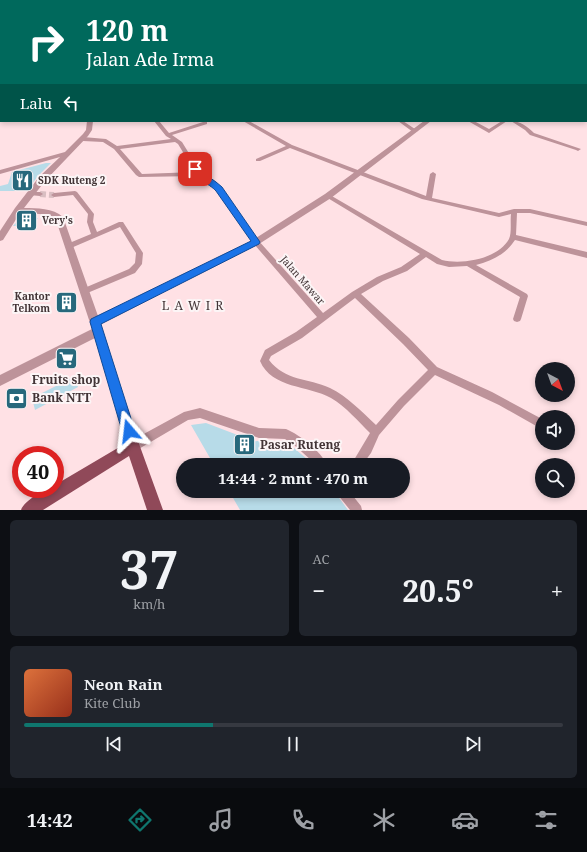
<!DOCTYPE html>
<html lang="id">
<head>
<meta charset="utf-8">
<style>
	:root { --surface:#171b24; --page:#20242c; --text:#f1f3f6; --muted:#9ea1a6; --line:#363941; --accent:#0f766e }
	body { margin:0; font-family:"Noto Serif",serif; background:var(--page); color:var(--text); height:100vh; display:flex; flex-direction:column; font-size:15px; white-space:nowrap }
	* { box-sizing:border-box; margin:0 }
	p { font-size:13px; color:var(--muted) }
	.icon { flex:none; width:22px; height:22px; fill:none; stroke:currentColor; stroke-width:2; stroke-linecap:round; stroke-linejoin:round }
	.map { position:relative; height:510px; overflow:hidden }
	.details { display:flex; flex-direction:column; gap:10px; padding:10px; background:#0d0f14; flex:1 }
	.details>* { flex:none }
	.hud { position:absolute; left:0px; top:0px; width:587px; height:122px; box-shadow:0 2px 6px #0003; background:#00695c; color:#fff; overflow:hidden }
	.needle { width:26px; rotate:139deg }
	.controls { position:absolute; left:535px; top:362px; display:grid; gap:8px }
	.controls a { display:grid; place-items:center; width:40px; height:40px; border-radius:50%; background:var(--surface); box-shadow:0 2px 6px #0003; font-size:20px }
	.speed { position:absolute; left:12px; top:446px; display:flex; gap:8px; font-size:20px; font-weight:700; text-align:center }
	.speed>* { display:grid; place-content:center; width:52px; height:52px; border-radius:50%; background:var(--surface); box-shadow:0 2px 6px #0003; line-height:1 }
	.speed .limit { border:6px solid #d22; background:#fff; color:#111 }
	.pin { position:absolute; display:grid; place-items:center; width:34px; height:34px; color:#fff; margin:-17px; border-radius:8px; box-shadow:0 2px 6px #0006 }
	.me { position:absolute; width:44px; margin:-22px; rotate:343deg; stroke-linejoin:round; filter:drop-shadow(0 0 3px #0008) }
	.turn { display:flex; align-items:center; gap:14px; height:84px; padding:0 20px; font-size:18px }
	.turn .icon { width:52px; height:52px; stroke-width:2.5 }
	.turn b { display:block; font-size:28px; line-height:34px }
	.then { display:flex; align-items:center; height:38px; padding:0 20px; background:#0003; gap:8px; font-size:15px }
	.big { font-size:30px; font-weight:700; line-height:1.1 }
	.details .card { flex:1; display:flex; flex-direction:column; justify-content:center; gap:6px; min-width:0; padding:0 14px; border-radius:6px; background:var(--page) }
	.details .dial { align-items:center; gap:0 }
	.dial b { font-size:52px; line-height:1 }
	.song { display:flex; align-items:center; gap:12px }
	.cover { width:48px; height:48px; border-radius:6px; background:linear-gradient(135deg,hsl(20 70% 55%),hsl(10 70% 35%)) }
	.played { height:4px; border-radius:2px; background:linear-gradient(90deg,var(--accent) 35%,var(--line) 35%) }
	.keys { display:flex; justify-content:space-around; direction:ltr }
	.heat { display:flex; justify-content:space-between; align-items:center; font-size:22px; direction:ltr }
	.details .tiles { flex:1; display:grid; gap:10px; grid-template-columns:1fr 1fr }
	.card:last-child { grid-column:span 2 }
	.trip { position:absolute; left:176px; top:458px; width:234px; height:40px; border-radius:20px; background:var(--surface); box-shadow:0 2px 6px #0003; font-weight:700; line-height:40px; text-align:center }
	.tabs { display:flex; height:64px; justify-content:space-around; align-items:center; background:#090b0e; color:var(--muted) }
	.tabs .icon { width:28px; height:28px }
	.tabs .current { color:var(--accent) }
	.tabs b { font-size:18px; color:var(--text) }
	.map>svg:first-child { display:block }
	.building { fill:#b7dbe8 }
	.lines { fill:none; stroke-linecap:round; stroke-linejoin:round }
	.minor-tunnel { stroke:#d9bec2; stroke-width:6; stroke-dasharray:6 3; stroke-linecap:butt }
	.minor { fill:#bd939a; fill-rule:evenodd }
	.tertiary { fill:#bd939a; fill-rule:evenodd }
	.primary { fill:#904959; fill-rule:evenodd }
	.route { fill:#1a73e8; stroke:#114b97 }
	.labels { text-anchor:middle; stroke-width:4; stroke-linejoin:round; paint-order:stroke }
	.poi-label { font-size:10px; font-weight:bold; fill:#423436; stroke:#fcf5f6; text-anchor:start }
	.street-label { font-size:10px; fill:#423436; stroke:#fcf5f6 }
	.quarter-label { font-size:12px; letter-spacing:1px; fill:#423436; stroke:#fcf5f6 }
	.near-poi-label { font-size:12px; font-weight:bold; fill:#423436; stroke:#fcf5f6; text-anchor:start }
</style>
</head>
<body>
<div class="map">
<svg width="587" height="510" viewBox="0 0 587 510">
	<rect width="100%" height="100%" fill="#ffe1e5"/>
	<path class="building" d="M 46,163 L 51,163 L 38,176 L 27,191 L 0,191 L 0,186 L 8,184 L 12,172 Z
		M 20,218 L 38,218 L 32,226 L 13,226 Z
		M 72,294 L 76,303 L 60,310 L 57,301 Z
		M 74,377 L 78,387 L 35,410 L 32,398 Z
		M 206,423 L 235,434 L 250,442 L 264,440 L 283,442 L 294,448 L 314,465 L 214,465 L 191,425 Z
		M 229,491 L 334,491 L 348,510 L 240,510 Z"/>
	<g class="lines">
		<path class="minor-tunnel" d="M 40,194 L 54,195"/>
		<path class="minor" d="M 61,0 L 65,0 L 66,1 L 62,1 Z
			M 110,0 L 114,0 L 109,1 Z
			M 142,0 L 146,0 L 146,1 L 142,1 Z
			M 187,0 L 191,0 L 186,1 Z
			M 234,0 L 238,0 L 239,1 L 235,1 Z
			M 266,0 L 270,0 L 272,1 L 268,1 Z
			M 293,0 L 297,0 L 298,1 L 294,1 Z
			M 311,0 L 315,0 L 317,1 L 313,1 Z
			M 337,0 L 341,0 L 343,1 L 339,1 Z
			M 355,0 L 359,0 L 361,1 L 357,1 Z
			M 390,0 L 394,0 L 396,1 L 392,1 Z
			M 443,0 L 447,0 L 449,1 L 445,1 Z
			M 586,1 L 587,1 L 587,3 L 586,3 Z
			M 586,35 L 587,35 L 587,37 L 586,37 Z
			M 0,76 L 1,76 L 1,79 L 0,79 Z
			M 586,79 L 587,79 L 587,81 L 586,81 Z
			M 586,104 L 587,104 L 587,106 L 586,106 Z
			M 154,121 L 159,121 L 169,133 L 203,122 L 207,122 L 207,124 L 172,135 L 182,142 L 201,173 L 215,182 L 221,188 L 258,240 L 323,313 L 352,292 L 377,277 L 401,267 L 420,254 L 326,197 L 325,196 L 326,195 L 330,195 L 442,260 C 462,265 498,259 509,239 C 512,232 510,221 511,214 L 499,217 L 422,199 L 290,148 L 260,161 L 256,161 L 256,159 L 286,146 L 243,121 L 249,121 L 292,145 L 426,196 L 430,174 L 433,172 L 436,174 L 432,198 L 499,213 L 514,209 L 530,209 L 587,222 L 587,226 L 530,213 L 517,213 L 516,235 L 587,252 L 587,258 L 515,240 C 506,254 492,261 476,265 L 527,294 L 528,296 L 521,319 L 520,321 L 517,322 L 514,321 L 513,319 L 520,297 L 467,266 L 449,267 L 437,264 L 426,257 L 407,271 L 383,281 L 361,294 L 409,338 L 437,367 L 492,392 L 542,419 L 542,428 L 538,427 L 499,405 L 435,375 L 404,406 L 379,435 L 371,453 L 362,465 L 351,465 L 370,433 C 358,421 346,407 331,398 C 308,385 272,389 260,361 L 265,350 L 296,332 L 317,317 L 254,244 L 217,190 L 211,184 L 198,176 L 139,177 L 136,175 L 114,149 L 103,142 L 83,141 L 80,139 L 83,137 L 106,139 L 117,146 L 171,139 L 166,136 ZM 175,142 L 178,144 L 195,172 L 142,174 L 120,149 ZM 355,298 L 403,344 L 428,370 L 398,400 L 376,425 C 361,411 348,397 330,388 C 308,378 285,381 269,360 L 271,356 L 302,338 Z
			M 398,121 L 403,121 L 418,131 L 413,132 Z
			M 468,121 L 474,121 L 489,129 L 502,121 L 507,121 L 489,133 Z
			M 511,121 C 520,121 527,126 534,133 L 581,149 L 578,151 L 576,150 L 530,135 L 525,130 Z
			M 75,191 L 77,192 L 94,214 L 93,222 L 97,232 L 119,222 L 123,222 L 143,253 L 142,264 L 135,273 L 85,294 L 82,293 L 81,291 L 82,289 L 129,269 L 135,263 L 136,253 L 120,227 L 71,248 L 67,248 L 66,246 L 67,244 L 91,234 L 87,222 L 88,214 L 73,195 L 54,197 L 51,195 L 54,193 Z
			M 31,192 L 40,192 L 43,194 L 40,196 L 29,195 L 28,194 L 29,193 Z
			M 200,408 L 259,428 L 286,429 C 300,435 321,451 327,465 L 316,465 L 311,460 L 294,445 L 285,439 L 259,438 L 200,418 L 188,420 L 137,450 L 133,451 L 129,450 L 128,446 L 129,442 L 184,412 Z
			M 337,491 L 349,491 L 361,506 L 362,510 L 350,510 L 338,495 Z"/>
		<path class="tertiary" d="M 586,44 L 587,44 L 587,46 L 586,46 Z
			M 87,121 L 93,121 L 92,130 L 88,136 L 45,181 L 24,208 C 37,208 53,208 63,217 L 98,316 L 253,240 L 325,194 L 424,121 L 431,121 L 331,198 L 259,244 L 101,324 L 139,446 L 138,451 L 133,452 L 128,451 L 127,446 L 95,338 L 0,386 L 0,375 L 92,329 L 56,220 C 47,212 32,214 20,213 L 3,240 L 0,241 L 0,231 L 15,208 L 39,177 L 60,157 L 0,174 L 0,170 L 65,152 L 83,134 L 86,130 Z"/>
		<path class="primary" d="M 133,439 L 138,441 L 163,510 L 147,510 L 129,456 L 43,510 L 21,510 C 25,500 44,489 55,489 L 55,485 Z"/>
	</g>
	<path class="route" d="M 195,167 L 216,182 L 222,187 L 260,242 L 259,244 L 101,324 L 135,431 L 133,436 L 129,438 L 124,436 L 122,431 L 90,322 L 91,319 L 251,241 L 216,191 C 210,184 192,177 192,168 Z"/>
	<defs>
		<symbol id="restaurant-square" viewBox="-11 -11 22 22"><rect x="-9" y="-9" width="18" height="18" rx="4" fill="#27687c" stroke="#fcf5f6"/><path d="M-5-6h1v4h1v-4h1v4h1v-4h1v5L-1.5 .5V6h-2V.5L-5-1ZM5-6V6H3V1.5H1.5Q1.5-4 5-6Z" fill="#fff"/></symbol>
		<symbol id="building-square" viewBox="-11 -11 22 22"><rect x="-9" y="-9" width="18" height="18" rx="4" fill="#27687c" stroke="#fcf5f6"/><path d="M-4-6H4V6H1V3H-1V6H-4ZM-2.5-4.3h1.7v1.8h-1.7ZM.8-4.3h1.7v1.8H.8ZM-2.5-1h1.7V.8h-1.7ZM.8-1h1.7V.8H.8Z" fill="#fff"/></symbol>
		<symbol id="supermarket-square" viewBox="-11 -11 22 22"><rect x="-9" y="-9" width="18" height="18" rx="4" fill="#27687c" stroke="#fcf5f6"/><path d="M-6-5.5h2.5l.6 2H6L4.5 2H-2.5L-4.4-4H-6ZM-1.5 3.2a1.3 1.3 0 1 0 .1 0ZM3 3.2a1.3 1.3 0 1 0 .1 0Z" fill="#fff"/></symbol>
		<symbol id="bank-square" viewBox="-11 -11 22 22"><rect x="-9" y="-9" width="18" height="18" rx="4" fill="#27687c" stroke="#fcf5f6"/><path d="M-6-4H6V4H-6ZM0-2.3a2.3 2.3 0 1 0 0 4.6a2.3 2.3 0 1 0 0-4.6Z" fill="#fff"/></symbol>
	</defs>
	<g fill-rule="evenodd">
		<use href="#restaurant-square" x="10" y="168" width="25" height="25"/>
		<use href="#building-square" x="14" y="208" width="25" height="25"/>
		<use href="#building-square" x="54" y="290" width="25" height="25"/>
		<use href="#supermarket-square" x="54" y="346" width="25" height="25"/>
		<use href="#bank-square" x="4" y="386" width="25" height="25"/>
		<use href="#building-square" x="232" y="432" width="25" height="25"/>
	</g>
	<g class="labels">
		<g class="poi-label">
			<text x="38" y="184">SDK Ruteng 2</text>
			<text x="42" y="224">Very's</text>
			<text x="50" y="300" text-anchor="end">Kantor<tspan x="50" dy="12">Telkom</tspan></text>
		</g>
		<g class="street-label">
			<text transform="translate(303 280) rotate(49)" y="4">Jalan Mawar</text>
		</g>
		<g class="quarter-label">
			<text x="193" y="310">L A W I R</text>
		</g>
		<g class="near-poi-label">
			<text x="66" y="384" text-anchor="middle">Fruits shop</text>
			<text x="32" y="402">Bank NTT</text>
			<text x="260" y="449">Pasar Ruteng</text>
		</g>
	</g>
</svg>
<div class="controls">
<a><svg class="needle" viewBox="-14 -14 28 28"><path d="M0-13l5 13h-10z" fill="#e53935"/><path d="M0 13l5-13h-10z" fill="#9ea1a6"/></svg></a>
<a><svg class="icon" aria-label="sound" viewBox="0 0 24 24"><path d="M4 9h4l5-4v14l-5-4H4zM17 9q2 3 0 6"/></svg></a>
<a><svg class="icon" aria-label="search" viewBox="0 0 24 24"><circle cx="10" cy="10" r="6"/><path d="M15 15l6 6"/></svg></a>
</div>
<div class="speed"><div class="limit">40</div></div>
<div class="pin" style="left:195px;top:169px;background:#d93025"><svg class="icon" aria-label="arrive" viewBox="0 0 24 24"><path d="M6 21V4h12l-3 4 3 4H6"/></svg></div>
<svg class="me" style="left:129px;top:431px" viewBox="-20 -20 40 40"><path d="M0-17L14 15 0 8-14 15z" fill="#1a73e8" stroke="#fff" stroke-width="4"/></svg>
<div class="trip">14:44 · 2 mnt · 470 m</div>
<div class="hud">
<div class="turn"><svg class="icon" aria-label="right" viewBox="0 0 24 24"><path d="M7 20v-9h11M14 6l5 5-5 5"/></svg><div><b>120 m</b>Jalan Ade Irma</div></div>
<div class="then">Lalu<svg class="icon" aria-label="left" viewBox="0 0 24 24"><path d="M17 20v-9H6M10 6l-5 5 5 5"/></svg></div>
</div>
</div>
<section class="details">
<div class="tiles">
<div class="card dial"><b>37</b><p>km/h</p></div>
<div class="card"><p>AC</p>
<div class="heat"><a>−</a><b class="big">20.5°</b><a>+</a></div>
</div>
<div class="card">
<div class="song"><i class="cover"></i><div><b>Neon Rain</b><p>Kite Club</p></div></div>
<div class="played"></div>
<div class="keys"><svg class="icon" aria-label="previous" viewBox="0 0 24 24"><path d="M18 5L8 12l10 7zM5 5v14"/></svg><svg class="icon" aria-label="pause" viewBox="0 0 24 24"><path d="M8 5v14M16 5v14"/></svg><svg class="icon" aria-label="next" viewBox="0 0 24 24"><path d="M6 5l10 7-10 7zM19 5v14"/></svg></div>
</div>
</div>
</section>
<nav class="tabs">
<b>14:42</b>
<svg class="icon current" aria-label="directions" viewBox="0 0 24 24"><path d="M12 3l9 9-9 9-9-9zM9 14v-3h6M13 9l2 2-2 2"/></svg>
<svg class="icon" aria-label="music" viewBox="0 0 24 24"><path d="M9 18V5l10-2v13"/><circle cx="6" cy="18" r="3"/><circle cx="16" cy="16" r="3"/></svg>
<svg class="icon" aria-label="phone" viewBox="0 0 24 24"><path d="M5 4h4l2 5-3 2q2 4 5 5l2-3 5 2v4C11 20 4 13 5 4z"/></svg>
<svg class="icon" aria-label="climate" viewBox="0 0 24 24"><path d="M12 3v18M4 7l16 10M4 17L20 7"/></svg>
<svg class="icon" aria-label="car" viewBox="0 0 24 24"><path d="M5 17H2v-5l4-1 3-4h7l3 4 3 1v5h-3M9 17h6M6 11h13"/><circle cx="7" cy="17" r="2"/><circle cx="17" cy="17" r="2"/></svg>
<svg class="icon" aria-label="filters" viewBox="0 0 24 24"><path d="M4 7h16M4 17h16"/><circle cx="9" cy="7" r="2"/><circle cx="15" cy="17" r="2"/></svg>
</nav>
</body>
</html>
